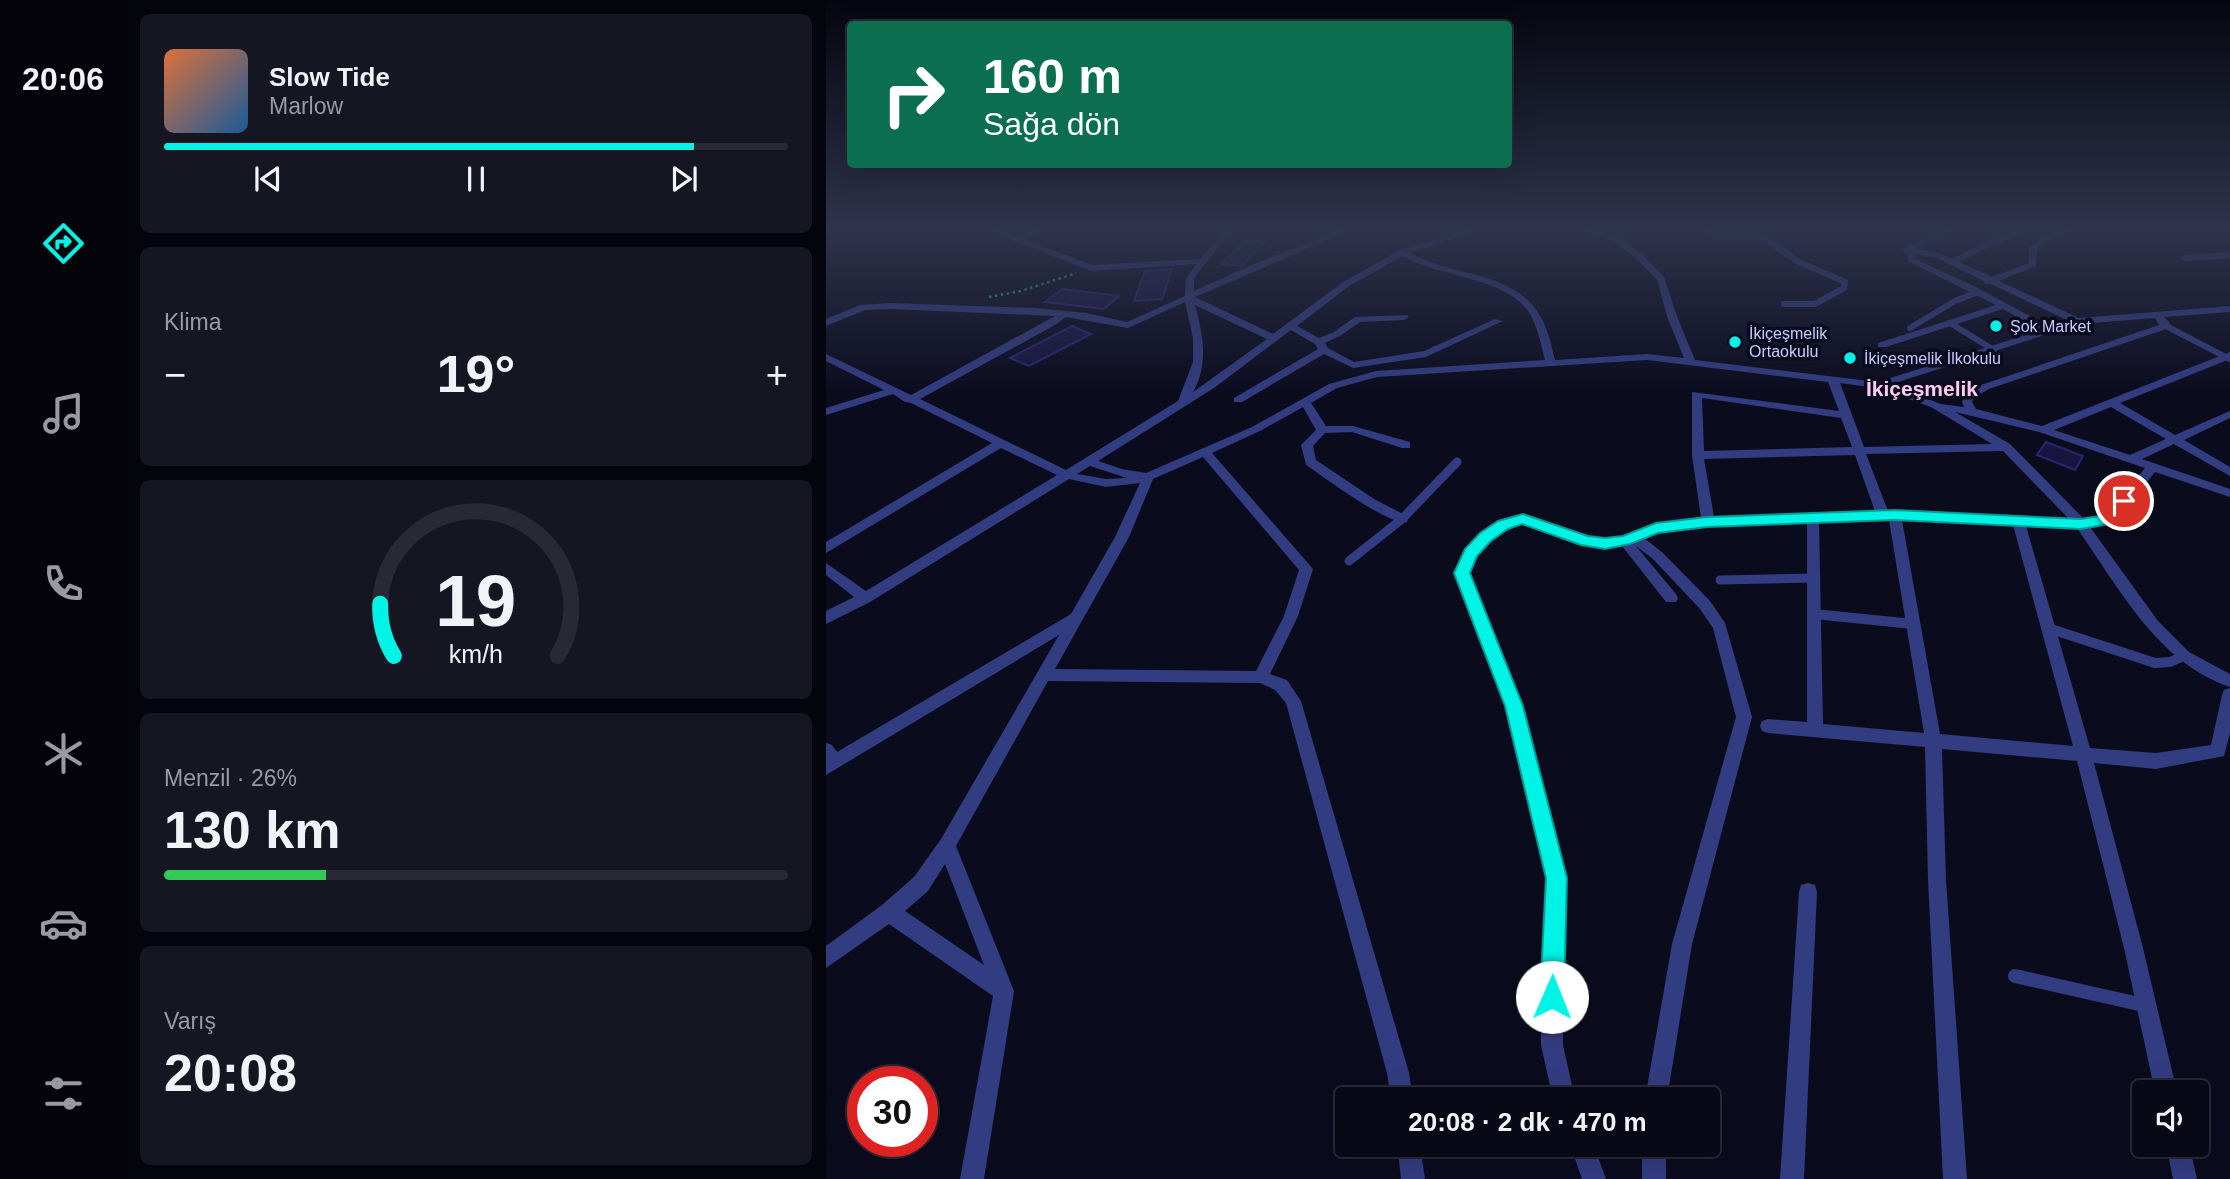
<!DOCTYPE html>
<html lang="tr">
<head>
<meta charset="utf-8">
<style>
	:root { --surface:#080816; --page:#161623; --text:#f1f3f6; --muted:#989aa1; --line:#292935; --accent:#00f3e4 }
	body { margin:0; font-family:Arial,sans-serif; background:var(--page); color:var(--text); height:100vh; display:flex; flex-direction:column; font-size:26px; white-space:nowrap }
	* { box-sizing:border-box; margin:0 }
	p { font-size:23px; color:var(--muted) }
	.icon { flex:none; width:38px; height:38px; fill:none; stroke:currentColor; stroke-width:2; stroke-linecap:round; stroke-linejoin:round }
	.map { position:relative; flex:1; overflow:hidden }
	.sheet { display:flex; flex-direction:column; gap:14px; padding:14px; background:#04040c; width:700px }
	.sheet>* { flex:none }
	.banner { position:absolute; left:21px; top:21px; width:665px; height:147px; border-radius:7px; box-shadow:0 7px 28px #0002,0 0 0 2px var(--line); background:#0b6e4f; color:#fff; overflow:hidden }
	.controls { position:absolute; left:1306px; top:1080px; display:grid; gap:14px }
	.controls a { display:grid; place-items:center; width:77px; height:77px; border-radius:7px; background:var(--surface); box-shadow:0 7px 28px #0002,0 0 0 2px var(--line); font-size:35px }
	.speed { position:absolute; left:21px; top:1066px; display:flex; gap:14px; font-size:35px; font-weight:700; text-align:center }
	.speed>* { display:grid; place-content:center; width:91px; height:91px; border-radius:50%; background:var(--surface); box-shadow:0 7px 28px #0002,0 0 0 2px var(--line); line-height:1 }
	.speed .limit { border:10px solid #d22; background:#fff; color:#111 }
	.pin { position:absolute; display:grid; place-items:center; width:60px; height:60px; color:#fff; margin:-30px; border:4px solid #fff; border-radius:50%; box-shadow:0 2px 7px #0007 }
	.me { position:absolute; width:77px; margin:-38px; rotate:1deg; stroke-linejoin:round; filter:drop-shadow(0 0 5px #0008) }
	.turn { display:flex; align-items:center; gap:24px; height:147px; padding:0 21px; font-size:32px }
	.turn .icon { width:91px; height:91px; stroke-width:2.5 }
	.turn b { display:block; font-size:49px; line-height:60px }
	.big { font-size:52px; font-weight:600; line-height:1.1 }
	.sheet .widget { flex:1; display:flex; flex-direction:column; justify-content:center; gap:10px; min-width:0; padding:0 24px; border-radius:10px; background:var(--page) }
	.sheet .dial { align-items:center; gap:0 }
	.dial svg { height:182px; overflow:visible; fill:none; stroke:var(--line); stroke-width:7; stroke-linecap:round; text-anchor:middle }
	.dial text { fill:var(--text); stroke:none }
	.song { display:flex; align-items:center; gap:21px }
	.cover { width:84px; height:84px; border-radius:10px; background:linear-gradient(135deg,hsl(20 70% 55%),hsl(210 70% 35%)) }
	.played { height:7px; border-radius:4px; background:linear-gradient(90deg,var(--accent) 85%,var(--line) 85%) }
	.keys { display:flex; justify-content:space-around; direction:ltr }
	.heat { display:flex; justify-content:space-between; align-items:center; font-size:38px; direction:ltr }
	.charge { height:10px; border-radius:5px; background:linear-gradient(90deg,#34c759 26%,var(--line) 0) }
	.trip { position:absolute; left:509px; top:1087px; width:385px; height:70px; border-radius:7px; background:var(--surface); box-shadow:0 7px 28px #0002,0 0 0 2px var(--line); font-weight:600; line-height:70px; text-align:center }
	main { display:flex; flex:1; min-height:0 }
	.tab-bar { display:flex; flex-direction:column; width:126px; justify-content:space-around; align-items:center; background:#030309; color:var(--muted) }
	.tab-bar .icon { width:49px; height:49px }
	.tab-bar .current { color:var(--accent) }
	.tab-bar b { font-size:32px; color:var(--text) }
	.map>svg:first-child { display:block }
	.building { fill:#171540; stroke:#29266e; stroke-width:2 }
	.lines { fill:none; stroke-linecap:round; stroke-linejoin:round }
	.path { stroke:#25b596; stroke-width:2.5; stroke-dasharray:2.5 3.5; stroke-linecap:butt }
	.lane-far3 { stroke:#323c80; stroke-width:6 }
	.lane-far2 { stroke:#323c80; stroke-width:9 }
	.lane-far1 { stroke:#323c80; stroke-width:10 }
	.lane { stroke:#323c80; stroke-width:14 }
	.street { fill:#323c80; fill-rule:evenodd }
	.route { fill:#00f3e4; stroke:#009e94; stroke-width:2 }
	.poi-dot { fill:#00f3e4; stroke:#0b0b1e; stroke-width:2.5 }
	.labels { text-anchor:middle; stroke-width:7; stroke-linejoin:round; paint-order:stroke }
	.far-poi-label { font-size:16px; fill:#c8caff; stroke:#0b0b1e; text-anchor:start }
	.far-district-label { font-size:21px; font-weight:bold; fill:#ffcaf4; stroke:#0b0b1e }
</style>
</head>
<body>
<main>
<nav class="tab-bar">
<b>20:06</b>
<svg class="icon current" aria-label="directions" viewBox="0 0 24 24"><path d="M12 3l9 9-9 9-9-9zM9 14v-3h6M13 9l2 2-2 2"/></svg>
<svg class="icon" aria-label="music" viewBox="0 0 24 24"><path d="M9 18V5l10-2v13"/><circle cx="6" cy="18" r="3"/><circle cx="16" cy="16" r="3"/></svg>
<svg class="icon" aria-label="phone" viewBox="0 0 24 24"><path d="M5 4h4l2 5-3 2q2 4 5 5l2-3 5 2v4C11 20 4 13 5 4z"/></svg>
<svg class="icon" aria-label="climate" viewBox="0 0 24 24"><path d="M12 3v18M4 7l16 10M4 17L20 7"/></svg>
<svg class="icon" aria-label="car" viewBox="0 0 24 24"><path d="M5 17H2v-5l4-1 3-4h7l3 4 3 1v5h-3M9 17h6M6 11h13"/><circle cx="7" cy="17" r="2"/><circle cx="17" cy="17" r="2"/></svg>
<svg class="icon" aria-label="filters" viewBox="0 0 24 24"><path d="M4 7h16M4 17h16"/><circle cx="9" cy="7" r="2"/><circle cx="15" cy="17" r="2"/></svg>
</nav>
<section class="sheet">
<div class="widget">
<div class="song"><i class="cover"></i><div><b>Slow Tide</b><p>Marlow</p></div></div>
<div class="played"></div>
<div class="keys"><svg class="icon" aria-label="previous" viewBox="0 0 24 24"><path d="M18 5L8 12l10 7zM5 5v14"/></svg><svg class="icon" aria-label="pause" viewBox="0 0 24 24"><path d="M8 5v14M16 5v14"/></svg><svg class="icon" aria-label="next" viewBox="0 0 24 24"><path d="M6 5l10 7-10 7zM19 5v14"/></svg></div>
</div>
<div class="widget"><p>Klima</p>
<div class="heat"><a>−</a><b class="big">19°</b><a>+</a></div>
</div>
<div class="widget dial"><svg viewBox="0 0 100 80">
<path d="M14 69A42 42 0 1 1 86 69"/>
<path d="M14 69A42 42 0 0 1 8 46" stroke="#00f3e4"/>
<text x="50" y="56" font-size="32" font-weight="700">19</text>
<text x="50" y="72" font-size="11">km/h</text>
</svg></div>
<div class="widget"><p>Menzil · 26%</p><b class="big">130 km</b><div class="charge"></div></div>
<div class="widget"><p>Varış</p><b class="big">20:08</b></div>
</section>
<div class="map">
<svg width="1404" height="1179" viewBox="0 0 1404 1179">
	<rect width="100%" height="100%" fill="#0b0b1e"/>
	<path class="building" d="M 420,240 L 440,241 L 416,266 L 395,264 Z
		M 346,269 L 336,299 L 308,301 L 319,271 Z
		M 236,289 L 293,296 L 278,309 L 219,302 Z
		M 246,326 L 265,334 L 203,366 L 184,358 Z
		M 1220,442 L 1257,456 L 1249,470 L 1211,455 Z"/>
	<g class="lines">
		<path class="path" d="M 163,297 L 195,291 L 250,273"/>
		<path class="lane-far3" d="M 882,231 L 887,235 L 934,235 L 971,261 L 1019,282 L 1018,288 L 989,304 L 958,304
			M 190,240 L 213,231
			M 1124,323 L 1168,350
			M 1338,325 L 1404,359
			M 1084,328 L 1129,301 L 1152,292"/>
		<path class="lane-far2" d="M 523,561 L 576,519 L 631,462
			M 894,580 L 988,578"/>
		<path class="lane-far1" d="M 988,614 L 1087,624
			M 1222,628 L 1329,663 L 1344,662 L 1358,656"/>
		<path class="lane" d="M 1189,976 L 1322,1006"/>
		<path class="street" d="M 163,231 L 175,231 L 266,265 L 375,259 L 397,231 L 405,231 L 368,278 L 368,291 L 423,266 L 512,231 L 523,231 L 369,297 L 447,334 L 517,282 L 574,250 L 639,231 L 652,231 L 584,253 C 624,276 687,271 713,314 C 722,328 725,344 729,360 L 821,354 L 858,358 L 842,319 L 831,280 L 810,258 L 790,243 L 758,231 L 770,231 L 796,239 L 816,254 L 838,277 L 852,319 L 869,360 L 1052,382 L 1215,330 L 1177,309 L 1060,347 L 1052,347 L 1052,343 L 1170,305 L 1082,261 L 1081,253 L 1077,252 L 1077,248 L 1116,231 L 1127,231 L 1089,249 L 1116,254 L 1126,259 C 1151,246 1177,231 1205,231 L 1167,245 L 1133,262 L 1166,277 L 1203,263 L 1203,247 L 1222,234 L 1247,231 L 1228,238 L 1211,248 L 1210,266 L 1173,281 L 1253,318 L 1404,306 L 1404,312 L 1338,317 L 1344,323 L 1340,329 L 1163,389 L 1148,398 L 1146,402 L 1150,409 L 1216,426 L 1404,352 L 1404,359 L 1294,403 L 1349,435 L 1404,411 L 1404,418 L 1358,440 L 1404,467 L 1404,476 L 1348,444 L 1316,459 L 1404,489 L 1404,497 L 1329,472 L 1289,522 L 1264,527 L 1332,621 L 1363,652 L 1404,674 L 1404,687 C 1331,662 1293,588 1251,528 L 1200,526 L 1264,748 L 1330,753 L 1385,745 L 1396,695 L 1398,690 L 1404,688 L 1404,733 L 1398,756 L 1330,769 L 1268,763 L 1317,948 L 1351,1092 L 1329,1092 L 1298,948 L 1251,761 L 1116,749 L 1120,880 L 1141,1179 L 1117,1179 L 1102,880 L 1099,747 L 942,733 L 936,731 L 934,726 L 936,721 L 942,719 L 981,722 L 981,523 C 933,524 861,520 818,538 L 837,553 L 884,601 L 899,623 L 926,717 L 866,944 L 841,1099 L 819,1099 L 846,944 L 910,717 L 887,628 L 874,609 L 827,559 L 810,546 L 850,594 L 852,598 L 850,602 L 840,602 L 796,546 L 779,549 L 761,547 L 706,525 L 693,524 L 673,533 L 657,547 L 643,573 L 696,706 L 739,878 L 741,913 L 736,973 L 737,1045 L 749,1099 L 727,1099 L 715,1045 L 716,973 L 721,913 L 721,878 L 680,706 L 629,573 L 647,541 L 663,527 L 692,516 L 708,517 L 763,538 L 779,539 L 797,537 L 830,524 L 875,518 L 866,455 L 866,392 L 1013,411 L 1002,382 L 821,360 L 551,377 L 511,388 L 485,403 L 500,426 L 527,426 L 584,442 L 584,448 L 576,448 L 526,432 L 499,433 L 487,446 L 490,460 L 548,499 L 581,516 L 582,519 L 581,522 C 563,526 498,477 480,465 L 475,445 L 490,430 L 477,407 L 434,431 L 386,453 L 487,569 L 472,616 L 444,674 L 461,680 L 475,701 L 583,1073 L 587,1099 L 565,1099 L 561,1073 L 460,703 L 449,690 L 434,683 L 222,681 L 130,846 L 188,991 L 158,1179 L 134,1179 L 167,996 L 63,924 L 0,968 L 0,946 L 56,905 L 88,877 L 115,839 L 233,635 L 0,775 L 0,743 L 6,745 L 11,752 L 245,614 L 289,537 L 314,483 L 280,487 L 243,479 L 44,602 L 0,624 L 0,611 L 28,597 L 0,575 L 0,563 L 40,591 L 231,475 L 175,448 L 0,553 L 0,542 L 166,443 L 85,403 L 79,402 L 67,394 L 0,415 L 0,408 L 58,390 L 0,361 L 0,354 L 85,395 L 229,316 L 65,309 L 39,310 L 0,326 L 0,319 L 34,305 L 65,303 L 209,308 L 260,313 L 301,322 L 359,296 L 360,278 L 371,264 L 265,271 ZM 1089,254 L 1111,258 L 1158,281 L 1159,284 L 1165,284 L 1243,321 L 1224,327 L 1148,286 L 1095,262 L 1089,258 ZM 577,256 C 612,277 682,277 704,314 C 712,328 715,345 719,360 L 550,371 L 503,384 L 426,427 L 320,473 L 296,469 L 272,461 L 388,388 L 465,330 L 489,344 L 492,349 L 408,398 L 408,402 L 416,402 L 498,354 L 527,368 L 600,357 L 677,321 L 669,319 L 598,351 L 528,362 L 502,348 L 499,343 L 514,336 L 534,322 L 578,320 L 583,317 L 581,315 L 529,317 L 508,332 L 493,338 L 471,326 L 523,286 ZM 359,302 L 367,338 L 367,362 L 352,401 L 240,470 L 94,399 L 229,325 L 240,317 L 302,328 ZM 369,305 L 441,339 L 367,392 C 383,364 377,334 369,305 ZM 1329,318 L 1333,325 L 1155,385 L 1139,394 L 1136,402 L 1138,407 L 1115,404 L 1063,385 L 1253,324 ZM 1014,383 L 1051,388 L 1105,407 L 1166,444 L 1038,447 ZM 876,398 L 1015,418 L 1026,447 L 878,451 ZM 1285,407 L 1340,439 L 1304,455 L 1228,430 ZM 1129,412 L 1213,432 L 1319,468 L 1280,515 L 1258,519 L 1184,444 ZM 1177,451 L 1243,519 L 1062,511 L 1040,454 ZM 1029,455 L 1049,511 L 888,517 L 878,459 ZM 377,457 L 473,570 L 458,616 L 430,671 L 229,669 L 303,537 L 327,479 ZM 264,466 L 301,478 L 280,479 L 251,474 ZM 1063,520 L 1098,733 L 997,724 L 993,522 ZM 1076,520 L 1187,525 L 1247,746 L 1114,734 ZM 119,864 L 158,965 L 79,911 L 102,891 Z
			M 1404,252 L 1404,258 L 1358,261 L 1354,258 L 1358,255 Z
			M 982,883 L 989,885 L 991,892 L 978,1179 L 954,1179 L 973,892 L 975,885 Z
			M 571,1144 L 594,1144 L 599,1179 L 575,1179 Z
			M 744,1144 L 767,1144 L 780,1179 L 756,1179 Z
			M 816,1144 L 840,1144 L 840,1179 L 816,1179 Z
			M 1340,1144 L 1363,1144 L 1371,1179 L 1347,1179 Z"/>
	</g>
	<linearGradient id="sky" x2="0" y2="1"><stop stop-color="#060610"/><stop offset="0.58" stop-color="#2e344c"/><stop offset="1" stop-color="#2e344c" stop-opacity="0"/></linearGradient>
	<rect width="1404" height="396" fill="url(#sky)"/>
	<path class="route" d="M 1298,496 L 1305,501 L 1289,523 L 1255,529 L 1069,520 L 881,527 L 832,533 L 804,544 L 779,549 L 755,545 L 696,524 L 682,529 L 665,541 L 651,556 L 644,573 L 697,706 L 741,878 L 738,997 L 734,1005 L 726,1009 L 717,1005 L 714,997 L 720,878 L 679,706 L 628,573 L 639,549 L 654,533 L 672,521 L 697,514 L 762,536 L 779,538 L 797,536 L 830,523 L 881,517 L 1069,510 L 1255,519 L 1279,515 L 1293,498 Z"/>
	<g class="poi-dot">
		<circle cx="1170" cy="326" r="7"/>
		<circle cx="909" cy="342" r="7"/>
		<circle cx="1024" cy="358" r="7"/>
	</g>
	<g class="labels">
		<g class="far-poi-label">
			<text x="1184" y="332">Şok Market</text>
			<text x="923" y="339">İkiçeşmelik<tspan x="923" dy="18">Ortaokulu</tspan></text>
			<text x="1038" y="364">İkiçeşmelik İlkokulu</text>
		</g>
		<g class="far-district-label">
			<text x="1096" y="396">İkiçeşmelik</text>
		</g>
	</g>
</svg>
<div class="controls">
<a><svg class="icon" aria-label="sound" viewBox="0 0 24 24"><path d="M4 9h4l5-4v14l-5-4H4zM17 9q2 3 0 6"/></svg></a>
</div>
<div class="speed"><div class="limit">30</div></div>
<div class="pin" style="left:1298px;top:501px;background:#d93025"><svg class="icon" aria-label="arrive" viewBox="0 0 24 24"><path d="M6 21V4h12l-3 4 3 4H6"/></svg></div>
<svg class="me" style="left:726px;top:997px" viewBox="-20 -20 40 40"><circle r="19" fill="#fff"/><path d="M0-13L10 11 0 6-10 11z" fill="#00f3e4"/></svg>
<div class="trip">20:08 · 2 dk · 470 m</div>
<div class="banner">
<div class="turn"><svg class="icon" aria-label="right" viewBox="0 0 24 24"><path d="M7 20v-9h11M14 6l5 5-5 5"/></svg><div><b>160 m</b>Sağa dön</div></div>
</div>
</div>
</main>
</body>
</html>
